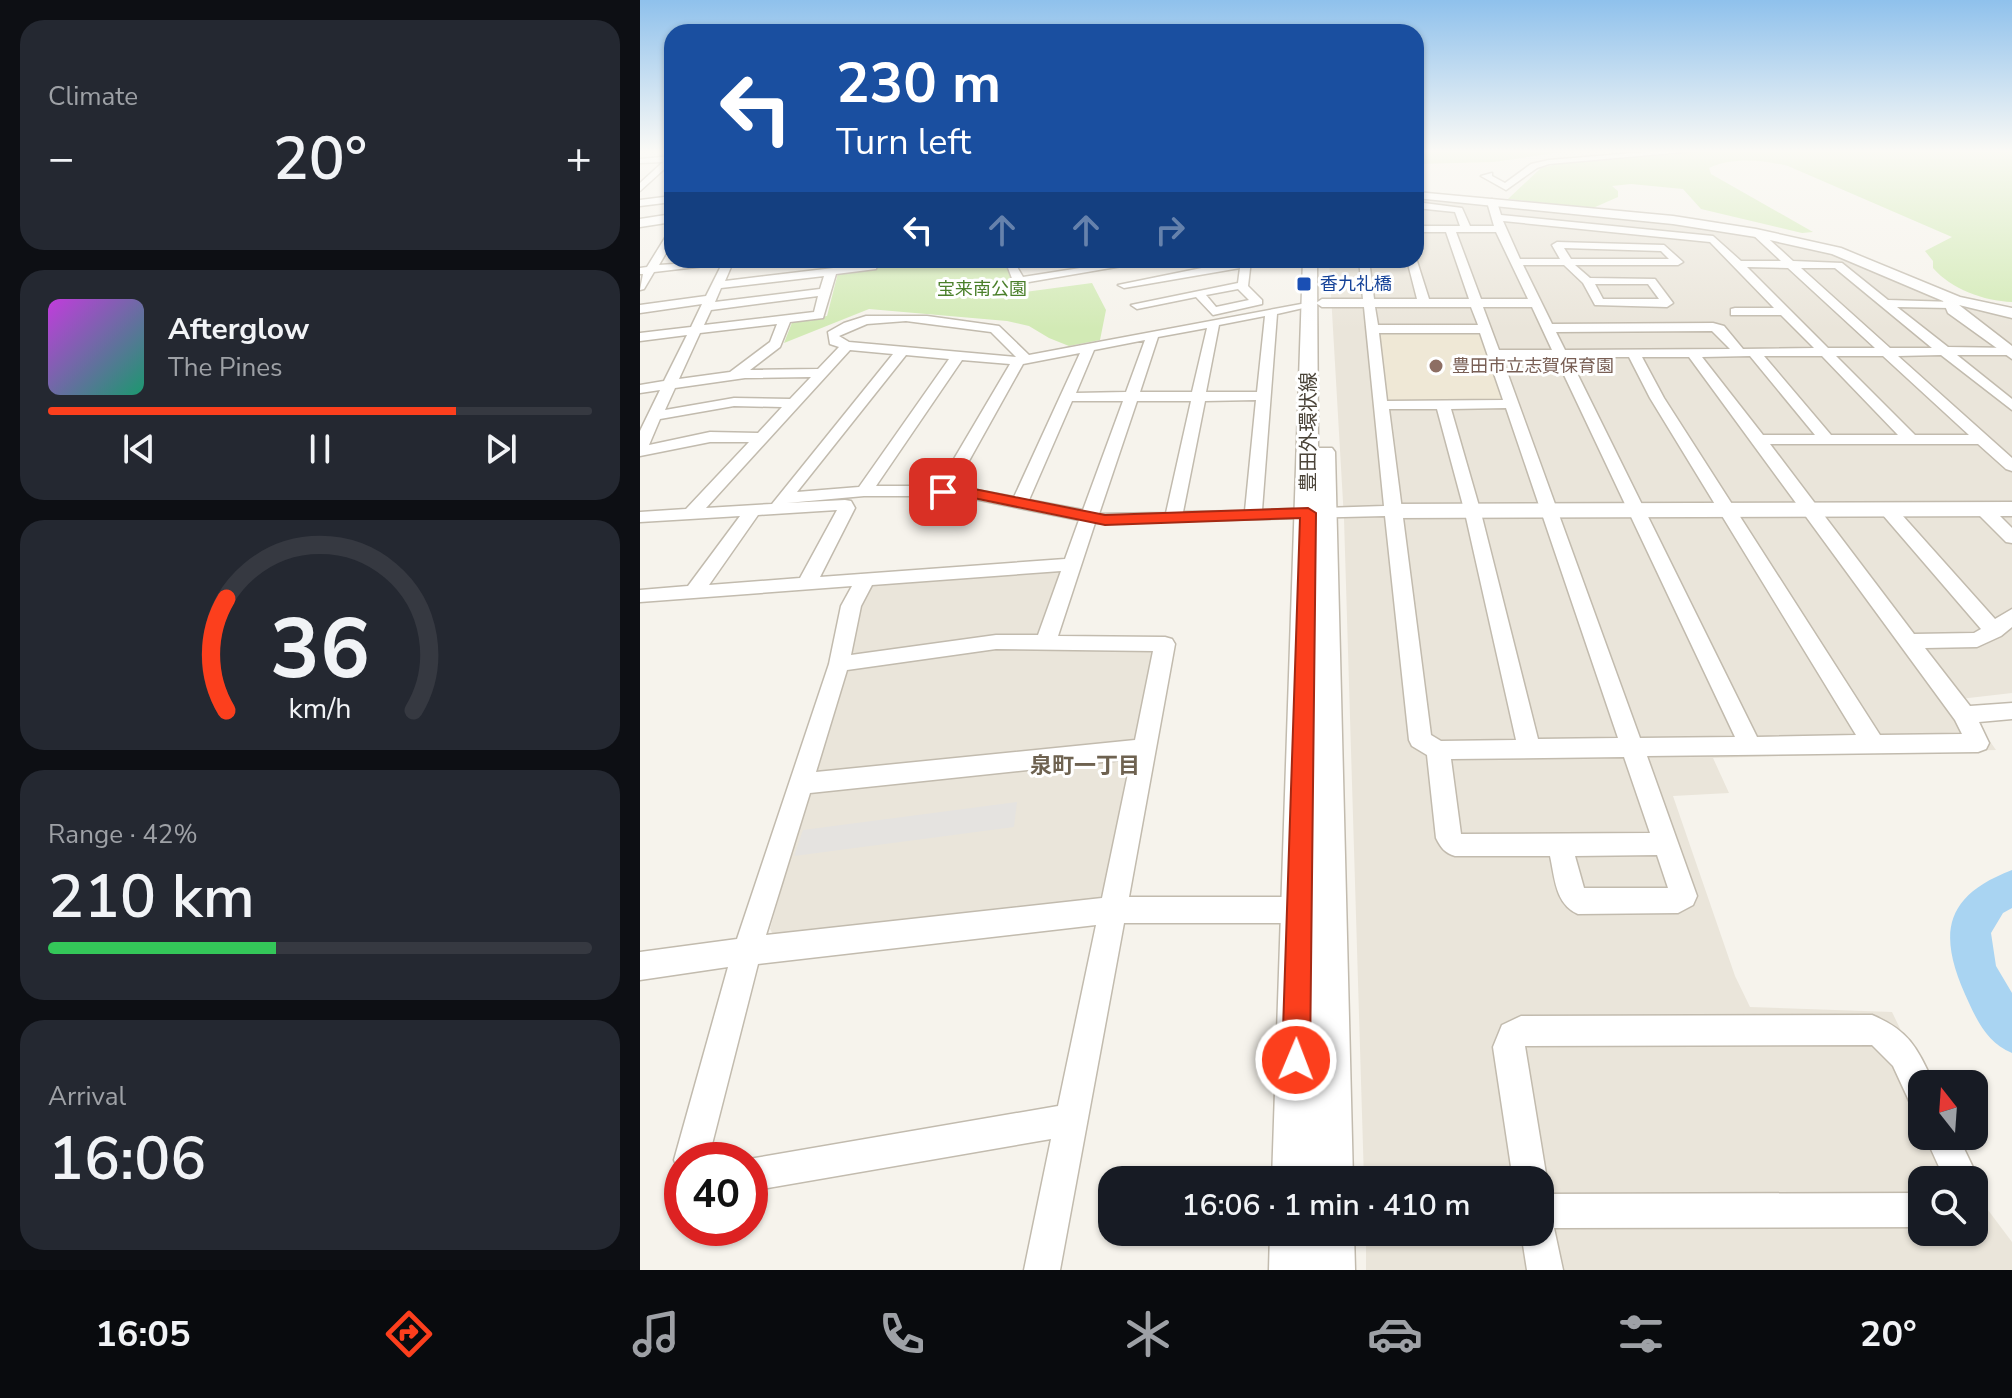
<!DOCTYPE html>
<html lang="en">
<head>
<meta charset="utf-8">
<style>
	:root { --surface:#171b24; --page:#242831; --text:#f1f3f6; --muted:#9ea1a6; --line:#363941; --accent:#fc3f1d }
	body { margin:0; font-family:"Nunito Sans","Noto Sans JP",sans-serif; background:var(--page); color:var(--text); height:100vh; display:flex; flex-direction:column; font-size:30px; white-space:nowrap }
	* { box-sizing:border-box; margin:0 }
	p { font-size:26px; color:var(--muted) }
	.icon { flex:none; width:44px; height:44px; fill:none; stroke:currentColor; stroke-width:2; stroke-linecap:round; stroke-linejoin:round }
	.map { position:relative; flex:1; overflow:hidden }
	.panel { display:flex; flex-direction:column; gap:20px; padding:20px; background:#0d0f14; width:640px }
	.panel>* { flex:none }
	.banner { position:absolute; left:24px; top:24px; width:760px; height:244px; border-radius:24px; box-shadow:0 2px 6px #0004; background:#1a4fa0; color:#fff; overflow:hidden }
	.needle { width:52px; rotate:343deg }
	.tools { position:absolute; left:1268px; top:1070px; display:grid; gap:16px }
	.tools a { display:grid; place-items:center; width:80px; height:80px; border-radius:16px; background:var(--surface); box-shadow:0 2px 6px #0004; font-size:40px }
	.speed { position:absolute; left:24px; top:1142px; display:flex; gap:16px; font-size:40px; font-weight:700; text-align:center }
	.speed>* { display:grid; place-content:center; width:104px; height:104px; border-radius:50%; background:var(--surface); box-shadow:0 2px 6px #0004; line-height:1 }
	.speed .limit { border:12px solid #d22; background:#fff; color:#111 }
	.pin { position:absolute; display:grid; place-items:center; width:68px; height:68px; color:#fff; margin:-34px; border-radius:16px; box-shadow:0 4px 12px #0006 }
	.me { position:absolute; width:88px; margin:-44px; rotate:1deg; stroke-linejoin:round; filter:drop-shadow(0 0 6px #0008) }
	.turn { display:flex; align-items:center; gap:28px; height:168px; padding:0 40px; font-size:36px }
	.turn .icon { width:104px; height:104px; stroke-width:2.5 }
	.turn b { display:block; font-size:56px; line-height:68px }
	.lanes { display:flex; align-items:center; height:76px; padding:0 40px; background:#0003; justify-content:center; gap:40px; direction:ltr }
	.lanes .off { opacity:.35 }
	.big { font-size:60px; font-weight:600; line-height:1.1 }
	.panel .widget { flex:1; display:flex; flex-direction:column; justify-content:center; gap:12px; min-width:0; padding:0 28px; border-radius:24px; background:var(--page) }
	.panel .dial { align-items:center; gap:0 }
	.dial svg { height:208px; overflow:visible; fill:none; stroke:var(--line); stroke-width:7; stroke-linecap:round; text-anchor:middle }
	.dial text { fill:var(--text); stroke:none }
	.song { display:flex; align-items:center; gap:24px }
	.cover { width:96px; height:96px; border-radius:12px; background:linear-gradient(135deg,hsl(290 70% 55%),hsl(160 70% 35%)) }
	.played { height:8px; border-radius:4px; background:linear-gradient(90deg,var(--accent) 75%,var(--line) 75%) }
	.keys { display:flex; justify-content:space-around; direction:ltr }
	.heat { display:flex; justify-content:space-between; align-items:center; font-size:44px; direction:ltr }
	.charge { height:12px; border-radius:6px; background:linear-gradient(90deg,#34c759 42%,var(--line) 0) }
	.trip { position:absolute; left:458px; top:1166px; width:456px; height:80px; border-radius:24px; background:var(--surface); box-shadow:0 2px 6px #0004; font-weight:600; line-height:80px; text-align:center }
	.menu { display:flex; height:128px; justify-content:space-around; align-items:center; background:#090b0e; color:var(--muted) }
	.menu .icon { width:56px; height:56px }
	.menu .on { color:var(--accent) }
	.menu b { font-size:36px; color:var(--text) }
	main { display:flex; flex:1; min-height:0 }
	.map>svg:first-child { display:block }
	.residential { fill:#eae5da }
	.education { fill:#efe8d6 }
	.green { fill:#d2eab5 }
	.parking { fill:#e5e3e0 }
	.lines { fill:none; stroke-linecap:round; stroke-linejoin:round }
	.river { fill:#a9d4f2; fill-rule:evenodd }
	.minor-casing { stroke:#c2bbae; stroke-width:3 }
	.tertiary-casing { stroke:#c2bbae; stroke-width:3 }
	.minor { fill:#fff; fill-rule:evenodd }
	.tertiary { fill:#fff; fill-rule:evenodd }
	.route { fill:#fc3f1d; stroke:#a42913; stroke-width:2 }
	.transit-dot { fill:#1a4fb4; stroke:#fff; stroke-width:3 }
	.education-dot { fill:#8d6e63; stroke:#fff; stroke-width:3 }
	.labels { text-anchor:middle; stroke-width:6; stroke-linejoin:round; paint-order:stroke }
	.far-transit-label { font-size:18px; fill:#164399; stroke:#fff; text-anchor:start }
	.far-park-label { font-size:18px; fill:#4a7f2a; stroke:#fff }
	.far-education-label { font-size:18px; fill:#785e54; stroke:#fff; text-anchor:start }
	.street-label { font-size:20px; fill:#4b4439; stroke:#fff }
	.neighbourhood-label { font-size:22px; font-weight:bold; fill:#6e6250; stroke:#fff }
</style>
</head>
<body>
<main>
<section class="panel">
<div class="widget"><p>Climate</p>
<div class="heat"><a>−</a><b class="big">20°</b><a>+</a></div>
</div>
<div class="widget">
<div class="song"><i class="cover"></i><div><b>Afterglow</b><p>The Pines</p></div></div>
<div class="played"></div>
<div class="keys"><svg class="icon" aria-label="previous" viewBox="0 0 24 24"><path d="M18 5L8 12l10 7zM5 5v14"/></svg><svg class="icon" aria-label="pause" viewBox="0 0 24 24"><path d="M8 5v14M16 5v14"/></svg><svg class="icon" aria-label="next" viewBox="0 0 24 24"><path d="M6 5l10 7-10 7zM19 5v14"/></svg></div>
</div>
<div class="widget dial"><svg viewBox="0 0 100 80">
<path d="M14 69A42 42 0 1 1 86 69"/>
<path d="M14 69A42 42 0 0 1 14 26" stroke="#fc3f1d"/>
<text x="50" y="56" font-size="32" font-weight="700">36</text>
<text x="50" y="72" font-size="11">km/h</text>
</svg></div>
<div class="widget"><p>Range · 42%</p><b class="big">210 km</b><div class="charge"></div></div>
<div class="widget"><p>Arrival</p><b class="big">16:06</b></div>
</section>
<div class="map">
<svg width="1372" height="1270" viewBox="0 0 1372 1270">
	<rect width="100%" height="100%" fill="#f6f3ec"/>
	<path class="residential" d="M 776,196 L 1039,223 L 1178,249 L 1290,294 L 1372,318 L 1372,693 L 1320,699 L 1356,750 L 1073,758 L 1089,793 L 1033,796 L 1095,976 L 1110,1007 L 1252,1012 L 1287,1084 L 1282,1084 L 1282,1136 L 1312,1136 L 1334,1180 L 1282,1180 L 1282,1232 L 1334,1232 L 1334,1181 L 1348,1210 L 1372,1242 L 1372,1270 L 726,1270 L 726,1232 L 900,1232 L 900,1180 L 724,1180 L 704,519 L 689,260 L 776,260 Z
		M 419,570 L 424,574 L 394,647 L 512,648 L 517,653 L 467,894 L 459,902 L 135,938 L 130,929 L 226,588 L 237,583 Z"/>
	<path class="education" d="M 840,331 L 863,401 L 745,401 L 737,332 Z"/>
	<path class="green" d="M 776,151 L 929,151 L 854,162 L 776,164 Z
		M 1068,151 L 1372,151 L 1372,302 C 1344,301 1311,289 1293,268 L 1293,261 L 1285,251 L 1312,237 L 1148,166 C 1123,160 1092,157 1069,168 L 1071,174 L 1173,232 L 1162,233 L 1061,209 L 1043,189 L 991,184 L 972,186 L 978,191 L 978,197 L 953,208 L 868,199 L 901,168 L 918,164 Z
		M 239,260 L 362,260 L 385,292 L 452,283 L 466,310 L 460,340 L 429,346 L 409,338 L 389,326 L 367,321 L 229,309 L 144,343 L 153,320 L 187,316 L 198,273 L 238,267 Z"/>
	<path class="parking" d="M 377,802 L 374,827 L 154,856 L 163,830 Z"/>
	<g class="lines">
		<path class="river" d="M 1372,870 L 1372,908 L 1363,913 L 1351,933 L 1356,966 L 1372,993 L 1372,1053 C 1350,1044 1339,1025 1329,1003 C 1299,939 1299,898 1372,870 Z"/>
		<defs>
			<path id="minor" d="M 1018,151 L 1054,151 L 909,164 L 897,168 L 866,190 L 841,176 L 852,173 L 852,176 L 865,183 L 891,164 L 909,160 Z
				M 32,156 L 32,162 L 0,191 L 0,183 L 23,162 L 0,163 L 0,159 Z
				M 32,196 L 32,202 L 0,206 L 0,200 Z
				M 852,199 L 857,202 L 861,215 L 1073,236 L 1101,261 L 1141,261 L 1111,233 L 1120,231 L 1153,261 L 1202,263 L 1248,300 L 1314,302 L 1314,306 L 1310,308 L 1257,307 L 1308,347 L 1372,348 L 1372,354 L 1369,355 L 1317,355 L 1372,399 L 1372,410 L 1301,355 L 1258,356 L 1372,458 L 1372,471 L 1366,469 L 1338,444 L 1130,444 L 1274,634 L 1334,633 L 1341,629 L 1242,514 L 1240,510 L 1242,506 L 1254,506 L 1355,619 L 1372,609 L 1372,627 L 1361,636 L 1337,647 L 1285,648 L 1330,706 L 1372,703 L 1372,719 L 1339,722 L 1349,743 L 1346,749 L 1338,752 L 1007,756 L 1057,896 L 1053,905 L 1038,913 L 938,914 C 915,904 915,878 910,856 L 815,856 C 805,853 801,848 796,838 L 787,755 L 772,746 L 769,740 L 745,516 L 455,523 L 418,636 L 525,637 L 532,639 L 535,644 L 489,897 L 659,897 L 669,901 L 672,910 L 669,919 L 659,923 L 484,923 L 420,1270 L 384,1270 L 411,1139 L 110,1191 L 110,1160 L 103,1160 L 418,1106 L 456,925 L 118,964 L 68,1160 L 42,1160 L 42,1173 L 39,1172 L 34,1160 L 88,967 L 0,980 L 0,952 L 97,939 L 189,664 L 201,606 L 212,586 L 0,602 L 0,590 L 48,586 L 100,516 L 0,522 L 0,512 L 46,509 L 109,442 L 70,442 L 0,456 L 0,431 L 20,390 L 0,393 L 0,385 L 24,381 L 47,335 L 0,341 L 0,333 L 51,327 L 62,304 L 0,313 L 0,305 L 66,296 L 82,264 L 14,272 L 4,289 L 0,290 L 3,274 L 0,274 L 0,268 L 7,267 L 28,233 L 32,232 L 32,243 L 19,265 L 94,260 L 85,281 L 227,264 L 228,260 L 238,260 L 236,269 L 196,274 L 183,318 L 150,322 L 140,347 L 110,370 L 178,369 L 199,347 L 190,344 L 188,332 L 204,323 L 226,316 L 287,316 L 359,326 L 389,355 L 672,302 L 672,306 L 637,314 L 622,510 L 744,506 L 724,307 L 682,307 L 676,303 L 682,299 L 723,299 L 719,260 L 729,260 L 734,299 L 777,299 L 767,260 L 776,258 L 789,299 L 829,299 L 806,232 L 776,232 L 776,226 L 820,226 L 815,212 L 776,208 L 776,202 L 822,208 L 830,226 L 854,226 L 847,202 ZM 863,221 L 1070,242 L 1134,308 L 1095,308 L 1091,309 L 1091,315 L 1141,315 L 1174,348 L 1103,349 L 1084,326 L 1073,323 L 912,324 L 883,265 L 924,265 L 943,283 L 955,305 L 1027,307 L 1033,303 L 1015,279 L 950,278 L 935,265 L 1038,265 L 1043,262 L 1024,245 L 917,242 L 912,245 L 920,259 L 880,259 ZM 816,232 L 856,232 L 888,299 L 841,299 ZM 924,248 L 1021,251 L 1029,259 L 931,259 ZM 1107,267 L 1148,268 L 1235,348 L 1188,348 ZM 1161,268 L 1195,268 L 1292,348 L 1250,348 ZM 184,276 L 180,289 L 75,302 L 81,288 ZM 955,284 L 1008,284 L 1019,299 L 963,299 ZM 178,296 L 174,312 L 64,325 L 71,310 ZM 735,307 L 831,307 L 838,325 L 738,325 ZM 843,307 L 892,307 L 912,350 L 859,350 ZM 625,316 L 617,392 L 566,392 L 579,325 ZM 266,321 L 351,332 L 376,357 L 209,342 L 199,336 L 227,324 ZM 137,324 L 130,342 L 90,372 L 39,379 L 60,333 ZM 567,328 L 552,392 L 500,392 L 518,337 ZM 1072,331 L 1090,349 L 925,350 L 916,332 ZM 739,333 L 840,333 L 863,400 L 747,401 ZM 505,340 L 486,392 L 436,393 L 454,350 ZM 210,350 L 253,354 L 132,504 L 66,508 ZM 440,353 L 374,497 L 315,486 L 383,364 ZM 266,355 L 309,359 L 219,487 L 157,492 ZM 1110,356 L 1175,435 L 1123,435 L 1062,357 ZM 1124,356 L 1182,356 L 1258,435 L 1191,435 ZM 1196,356 L 1243,356 L 1329,435 L 1275,435 ZM 929,357 L 989,357 L 1010,398 L 1216,735 L 1117,737 ZM 1002,357 L 1049,357 L 1315,720 L 1322,734 L 1240,735 L 1024,398 ZM 862,358 L 916,358 L 1095,737 L 1000,738 ZM 322,360 L 370,364 L 298,486 L 236,486 ZM 171,377 L 150,399 L 94,398 L 25,410 L 35,388 L 105,378 ZM 616,400 L 605,511 L 543,512 L 565,401 ZM 432,401 L 483,401 L 443,510 L 389,500 ZM 497,401 L 551,401 L 526,513 L 459,514 ZM 94,406 L 142,407 L 118,433 L 70,432 L 9,445 L 20,419 ZM 866,408 L 978,738 L 898,739 L 841,513 L 811,409 ZM 749,409 L 797,409 L 825,513 L 876,740 L 801,741 L 791,735 ZM 224,496 L 319,496 L 439,520 L 425,559 L 180,577 L 215,508 L 211,501 L 205,500 L 147,503 ZM 197,510 L 160,578 L 69,585 L 118,515 ZM 421,571 L 398,635 L 356,635 L 211,655 L 221,606 L 232,585 ZM 356,649 L 513,651 L 495,740 L 176,772 L 207,670 ZM 984,757 L 1010,833 L 821,834 L 811,759 ZM 491,759 L 462,898 L 126,935 L 170,793 ZM 1017,855 L 1028,888 L 944,888 L 935,856 Z
				M 365,260 L 373,260 L 383,277 L 491,260 L 517,260 L 383,283 L 373,281 Z
				M 601,260 L 611,260 L 608,286 L 622,300 L 622,304 L 573,315 L 556,297 L 497,309 L 491,305 L 598,283 L 600,268 L 484,288 L 478,285 ZM 598,289 L 609,300 L 576,307 L 566,295 Z
				M 1343,504 L 1349,505 L 1372,528 L 1372,543 L 1366,542 L 1337,513 L 1335,509 Z
				M 1232,1015 C 1270,1031 1277,1048 1294,1084 L 1282,1084 L 1282,1110 L 1271,1105 L 1253,1066 L 1232,1045 L 885,1046 L 907,1180 L 900,1193 L 900,1180 L 873,1180 L 853,1047 L 862,1025 L 881,1016 Z
				M 1285,1136 L 1318,1136 L 1339,1180 L 1334,1192 L 1334,1180 L 1305,1180 Z
				M 1282,1193 L 1282,1227 L 914,1228 L 923,1270 L 887,1270 L 881,1232 L 900,1232 L 900,1194 Z"/>
			<path id="tertiary" d="M 776,192 L 1033,216 L 1116,229 L 1201,248 L 1320,297 L 1372,308 L 1372,318 L 1319,305 L 1372,346 L 1372,359 L 1308,313 L 1303,301 L 1192,254 L 1116,237 L 1033,224 L 776,198 Z
				M 32,214 L 32,222 L 0,227 L 0,219 Z
				M 663,260 L 677,260 L 678,448 L 692,448 L 695,452 L 713,1180 L 632,1180 Z
				M 1372,502 L 1372,516 L 753,518 L 742,511 L 753,504 Z
				M 630,1232 L 714,1232 L 715,1270 L 629,1270 Z"/>
		</defs>
		<use href="#minor" class="minor-casing"/>
		<use href="#tertiary" class="tertiary-casing"/>
		<use href="#minor" class="minor"/>
		<use href="#tertiary" class="tertiary"/>
	</g>
	<linearGradient id="sky" x2="0" y2="1"><stop stop-color="#8fc1ec"/><stop offset="0.46" stop-color="#fbfaf6"/><stop offset="1" stop-color="#fbfaf6" stop-opacity="0"/></linearGradient>
	<rect width="1372" height="329" fill="url(#sky)"/>
	<path class="route" d="M 319,486 L 465,515 L 668,508 L 676,513 L 670,1060 L 666,1070 L 656,1074 L 647,1070 L 642,1060 L 660,518 L 465,525 L 319,495 L 303,496 L 296,492 L 303,487 Z"/>
	<rect class="transit-dot" x="656" y="276" width="16" height="16" rx="4"/>
	<circle class="education-dot" cx="796" cy="366" r="8"/>
	<g class="labels">
		<g class="far-transit-label">
			<text x="680" y="290">香九礼橋</text>
		</g>
		<g class="far-park-label">
			<text x="342" y="295">宝来南公園</text>
		</g>
		<g class="far-education-label">
			<text x="812" y="372">豊田市立志賀保育園</text>
		</g>
		<g class="street-label">
			<text transform="translate(668 432) rotate(-90)" y="7">豊田外環状線</text>
		</g>
		<g class="neighbourhood-label">
			<text x="445" y="773">泉町一丁目</text>
		</g>
	</g>
</svg>
<div class="tools">
<a><svg class="needle" viewBox="-14 -14 28 28"><path d="M0-13l5 13h-10z" fill="#e53935"/><path d="M0 13l5-13h-10z" fill="#9ea1a6"/></svg></a>
<a><svg class="icon" aria-label="search" viewBox="0 0 24 24"><circle cx="10" cy="10" r="6"/><path d="M15 15l6 6"/></svg></a>
</div>
<div class="speed"><div class="limit">40</div></div>
<div class="pin" style="left:303px;top:492px;background:#d93025"><svg class="icon" aria-label="arrive" viewBox="0 0 24 24"><path d="M6 21V4h12l-3 4 3 4H6"/></svg></div>
<svg class="me" style="left:656px;top:1060px" viewBox="-20 -20 40 40"><circle r="17" fill="#fc3f1d" stroke="#fff" stroke-width="3"/><path d="M0-11L8 9 0 5-8 9z" fill="#fff"/></svg>
<div class="trip">16:06 · 1 min · 410 m</div>
<div class="banner">
<div class="turn"><svg class="icon" aria-label="left" viewBox="0 0 24 24"><path d="M17 20v-9H6M10 6l-5 5 5 5"/></svg><div><b>230 m</b>Turn left</div></div>
<div class="lanes"><svg class="icon" aria-label="left" viewBox="0 0 24 24"><path d="M17 20v-9H6M10 6l-5 5 5 5"/></svg><svg class="icon off" aria-label="ahead" viewBox="0 0 24 24"><path d="M12 20V5M6 11l6-6 6 6"/></svg><svg class="icon off" aria-label="ahead" viewBox="0 0 24 24"><path d="M12 20V5M6 11l6-6 6 6"/></svg><svg class="icon off" aria-label="right" viewBox="0 0 24 24"><path d="M7 20v-9h11M14 6l5 5-5 5"/></svg></div>
</div>
</div>
</main>
<nav class="menu">
<b>16:05</b>
<svg class="icon on" aria-label="directions" viewBox="0 0 24 24"><path d="M12 3l9 9-9 9-9-9zM9 14v-3h6M13 9l2 2-2 2"/></svg>
<svg class="icon" aria-label="music" viewBox="0 0 24 24"><path d="M9 18V5l10-2v13"/><circle cx="6" cy="18" r="3"/><circle cx="16" cy="16" r="3"/></svg>
<svg class="icon" aria-label="phone" viewBox="0 0 24 24"><path d="M5 4h4l2 5-3 2q2 4 5 5l2-3 5 2v4C11 20 4 13 5 4z"/></svg>
<svg class="icon" aria-label="climate" viewBox="0 0 24 24"><path d="M12 3v18M4 7l16 10M4 17L20 7"/></svg>
<svg class="icon" aria-label="car" viewBox="0 0 24 24"><path d="M5 17H2v-5l4-1 3-4h7l3 4 3 1v5h-3M9 17h6M6 11h13"/><circle cx="7" cy="17" r="2"/><circle cx="17" cy="17" r="2"/></svg>
<svg class="icon" aria-label="filters" viewBox="0 0 24 24"><path d="M4 7h16M4 17h16"/><circle cx="9" cy="7" r="2"/><circle cx="15" cy="17" r="2"/></svg>
<b>20°</b>
</nav>
</body>
</html>
